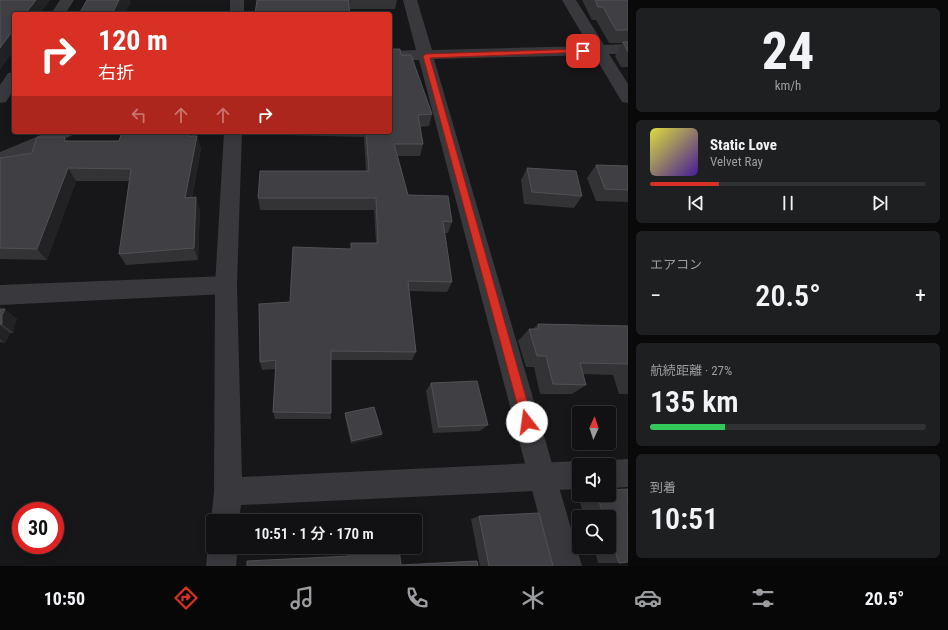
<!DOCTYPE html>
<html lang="ja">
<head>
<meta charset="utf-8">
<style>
	:root { --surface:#111113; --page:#1e1f21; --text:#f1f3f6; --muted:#9c9da0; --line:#303133; --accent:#d93025 }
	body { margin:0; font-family:"Roboto Condensed","Noto Sans JP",sans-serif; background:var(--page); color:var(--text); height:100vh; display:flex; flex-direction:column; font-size:15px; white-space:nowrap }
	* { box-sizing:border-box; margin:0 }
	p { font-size:13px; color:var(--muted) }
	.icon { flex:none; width:22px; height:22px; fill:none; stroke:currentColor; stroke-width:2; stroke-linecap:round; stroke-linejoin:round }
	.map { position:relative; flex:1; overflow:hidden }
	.panel { display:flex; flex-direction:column; gap:8px; padding:8px; background:#09090a; width:320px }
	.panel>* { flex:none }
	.hud { position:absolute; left:12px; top:12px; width:380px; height:122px; border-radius:4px; box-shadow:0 2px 10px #0003,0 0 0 1px var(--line); background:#d93025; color:#fff; overflow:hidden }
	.needle { width:26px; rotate:3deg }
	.controls { position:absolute; left:572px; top:406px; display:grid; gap:8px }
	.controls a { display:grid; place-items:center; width:44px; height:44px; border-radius:4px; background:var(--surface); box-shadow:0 2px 10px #0003,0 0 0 1px var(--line); font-size:20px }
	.speed { position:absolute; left:12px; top:502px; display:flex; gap:8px; font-size:20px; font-weight:700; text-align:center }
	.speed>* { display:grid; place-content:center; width:52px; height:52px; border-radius:50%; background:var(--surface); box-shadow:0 2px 10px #0003,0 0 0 1px var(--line); line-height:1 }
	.speed .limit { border:6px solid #d22; background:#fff; color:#111 }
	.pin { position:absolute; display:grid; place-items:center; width:34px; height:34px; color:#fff; margin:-17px; border-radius:8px; box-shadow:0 2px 6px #0006 }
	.me { position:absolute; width:44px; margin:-22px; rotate:345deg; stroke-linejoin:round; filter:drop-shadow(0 0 3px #0008) }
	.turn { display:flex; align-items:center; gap:14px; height:84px; padding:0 20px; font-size:18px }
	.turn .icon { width:52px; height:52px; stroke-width:2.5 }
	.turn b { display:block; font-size:28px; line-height:34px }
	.lanes { display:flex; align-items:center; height:38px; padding:0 20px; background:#0003; justify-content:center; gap:20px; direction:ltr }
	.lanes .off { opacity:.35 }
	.big { font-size:30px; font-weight:600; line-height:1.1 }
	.panel .widget { flex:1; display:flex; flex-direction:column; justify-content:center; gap:6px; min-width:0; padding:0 14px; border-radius:6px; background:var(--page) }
	.panel .dial { align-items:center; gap:0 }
	.dial b { font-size:52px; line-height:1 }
	.song { display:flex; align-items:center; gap:12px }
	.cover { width:48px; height:48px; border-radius:6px; background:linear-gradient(135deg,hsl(60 70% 55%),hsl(260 70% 35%)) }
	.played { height:4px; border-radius:2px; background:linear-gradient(90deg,var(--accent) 25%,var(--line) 25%) }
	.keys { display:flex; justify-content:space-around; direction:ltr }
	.heat { display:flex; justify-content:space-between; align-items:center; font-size:22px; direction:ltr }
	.charge { height:6px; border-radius:3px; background:linear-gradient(90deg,#34c759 27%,var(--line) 0) }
	.trip { position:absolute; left:206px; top:514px; width:216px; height:40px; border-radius:4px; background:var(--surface); box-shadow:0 2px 10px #0003,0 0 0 1px var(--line); font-weight:600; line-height:40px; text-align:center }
	.tab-bar { display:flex; height:64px; justify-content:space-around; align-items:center; background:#070708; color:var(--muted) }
	.tab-bar .icon { width:28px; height:28px }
	.tab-bar .active { color:var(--accent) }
	.tab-bar b { font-size:18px; color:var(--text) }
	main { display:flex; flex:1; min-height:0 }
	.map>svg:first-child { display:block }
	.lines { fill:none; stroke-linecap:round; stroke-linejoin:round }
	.minor { fill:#38383d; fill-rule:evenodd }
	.tertiary { fill:#38383d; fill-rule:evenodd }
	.wall { fill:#333336 }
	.shaded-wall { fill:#222224 }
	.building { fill:#404044; stroke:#505156 }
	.route { fill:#d93025; stroke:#8d1f18 }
</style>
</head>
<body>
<main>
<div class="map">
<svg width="628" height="566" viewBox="0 0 628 566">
	<rect width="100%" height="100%" fill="#171719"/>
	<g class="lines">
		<path class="minor" d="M 60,0 L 74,0 L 65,14 L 51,14 Z
			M 403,0 L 417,0 L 432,50 L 589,46 L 562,0 L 576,0 L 604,45 L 628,44 L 628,54 L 609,54 L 628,84 L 628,103 L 622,102 L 594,55 L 434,59 L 582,566 L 552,566 L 419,60 L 390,61 L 390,51 L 416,50 Z
			M 14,72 L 14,89 L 6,102 L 0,103 L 0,85 L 8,73 Z
			M 48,132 L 74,132 L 71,136 L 0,166 L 0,152 Z
			M 226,276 L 234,278 L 237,285 L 234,292 L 226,294 L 0,305 L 0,285 Z"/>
		<path class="tertiary" d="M 230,0 L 244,0 L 244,14 L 230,14 Z
			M 224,132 L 242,132 L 237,285 L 242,477 L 579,461 L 588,465 L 579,465 L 579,489 L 241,505 L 239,521 L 213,521 L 213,527 L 211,521 L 214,492 L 215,285 Z
			M 628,459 L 628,487 L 609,488 L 609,465 L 599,464 L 609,460 Z
			M 213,536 L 213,547 L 238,547 L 236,566 L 206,566 L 208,547 Z"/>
	</g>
	<path class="wall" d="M 257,0 L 397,0 L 395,9 L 349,9 Z
		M 582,0 L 628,0 L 628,67 L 621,67 L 615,56 L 622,43 L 609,43 L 596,20 L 592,20 Z
		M 392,49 L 401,55 L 432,114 L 429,126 L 420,127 L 423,144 L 420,156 L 398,156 L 408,195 L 452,222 L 448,233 L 445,233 L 452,282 L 447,292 L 409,291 L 416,352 L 412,360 L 331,360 L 331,419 L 275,419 L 273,412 L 276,369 L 262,370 L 260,362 L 290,302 L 351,249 L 351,243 L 376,243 L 374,210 L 260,210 L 258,198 L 366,171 L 364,137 L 288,135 L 288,132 L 390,132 Z
		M 122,132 L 196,132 L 195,136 L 197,136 L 201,149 L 192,197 L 200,209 L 198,260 L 126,265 L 119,254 L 129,181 L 76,181 L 47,260 L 0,259 L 0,158 L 32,153 L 65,137 L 68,141 L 119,141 Z
		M 596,165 L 628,166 L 628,202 L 596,201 L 587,178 Z
		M 527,168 L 582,196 L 574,208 L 524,204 L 521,180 Z
		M 0,309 L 17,319 L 14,325 L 14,333 L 10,333 L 5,343 L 0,342 Z
		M 538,324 L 628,326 L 628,394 L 619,394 L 613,375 L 583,374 L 586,385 L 572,394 L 540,394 L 534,367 L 526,367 L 518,341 L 529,329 L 533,329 Z
		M 431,383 L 488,425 L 480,431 L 433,433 L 426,391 Z
		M 345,413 L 382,434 L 380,437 L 351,444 L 345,417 Z
		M 578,495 L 609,495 L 619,563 L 598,563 L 594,547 L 609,547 L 609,517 L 584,517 Z
		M 479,516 L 553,566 L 480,566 L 471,519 Z"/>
	<path class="shaded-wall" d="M 36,0 L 50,0 L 40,14 L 25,14 Z
		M 119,0 L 130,0 L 131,2 L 125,14 L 112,14 Z
		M 14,29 L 14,50 L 0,70 L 0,48 Z
		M 189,132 L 196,132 L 192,149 L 188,136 Z
		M 197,136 L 201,149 L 189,210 L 185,198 Z
		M 65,137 L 73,150 L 64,141 Z
		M 68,168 L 76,181 L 47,260 L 37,249 Z
		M 196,197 L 200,209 L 198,260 L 194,248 Z
		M 5,309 L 17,319 L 14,325 L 14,333 L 2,324 L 2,315 Z
		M 0,325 L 10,333 L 5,343 L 0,339 Z
		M 382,434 L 380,437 L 351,444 L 352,441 Z"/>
	<path class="building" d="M 0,0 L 36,0 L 25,14 L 14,14 L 14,29 L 0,48 Z
		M 87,0 L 119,0 L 112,14 L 79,14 Z
		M 257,0 L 348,0 L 350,14 L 255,14 Z
		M 595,0 L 628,0 L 628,30 L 616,30 L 603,7 L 598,7 Z
		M 623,42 L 628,42 L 628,52 Z
		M 390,48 L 392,49 L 400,49 L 401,55 L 411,55 L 432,114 L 418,115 L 423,144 L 394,144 L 408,195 L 448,196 L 452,222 L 443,221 L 452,282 L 408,281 L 416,352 L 331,351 L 331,413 L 273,412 L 276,360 L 260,362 L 259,304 L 290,302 L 293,247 L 351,249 L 351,243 L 378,243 L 376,198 L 258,198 L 260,171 L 369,171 L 366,132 L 390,132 Z
		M 122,132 L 189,132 L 188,136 L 197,136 L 185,198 L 196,197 L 194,248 L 119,254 L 131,169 L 68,168 L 37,249 L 0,248 L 0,158 L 32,153 L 37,137 L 65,137 L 64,141 L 119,141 Z
		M 596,165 L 628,166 L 628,190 L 605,189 Z
		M 527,168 L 576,171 L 582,196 L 532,192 Z
		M 0,309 L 5,309 L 2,315 L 2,324 L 0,324 Z
		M 538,324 L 628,326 L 628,364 L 580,363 L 586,385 L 553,384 L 546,356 L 537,356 L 529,329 L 539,329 Z
		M 477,381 L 488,425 L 439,427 L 431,383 Z
		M 374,407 L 382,434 L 352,441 L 345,413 Z
		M 628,489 L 628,562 L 619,563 L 609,532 L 609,517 L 604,517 L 597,495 L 609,495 L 609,490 Z
		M 539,513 L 553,566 L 489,566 L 479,516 Z
		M 399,549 L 401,565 L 477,561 L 478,566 L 247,566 L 247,561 L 349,556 L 348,553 Z"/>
	<path class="route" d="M 583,49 L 585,49 L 585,52 L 430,58 L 533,422 L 531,425 L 527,427 L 524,425 L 522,422 L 423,56 L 426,54 Z"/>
</svg>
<div class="controls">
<a><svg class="needle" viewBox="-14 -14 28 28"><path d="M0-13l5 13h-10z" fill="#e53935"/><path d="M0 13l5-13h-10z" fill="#9c9da0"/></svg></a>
<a><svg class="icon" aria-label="sound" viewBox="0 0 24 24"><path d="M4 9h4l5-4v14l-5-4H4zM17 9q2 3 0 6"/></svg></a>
<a><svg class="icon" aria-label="search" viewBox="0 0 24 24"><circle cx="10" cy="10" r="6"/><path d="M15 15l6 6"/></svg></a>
</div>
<div class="speed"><div class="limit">30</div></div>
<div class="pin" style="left:583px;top:51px;background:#d93025"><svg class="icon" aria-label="arrive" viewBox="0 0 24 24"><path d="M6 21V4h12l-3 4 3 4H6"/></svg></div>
<svg class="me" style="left:527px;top:422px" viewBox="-20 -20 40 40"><circle r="19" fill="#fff"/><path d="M0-13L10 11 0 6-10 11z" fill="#d93025"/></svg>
<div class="trip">10:51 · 1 分 · 170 m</div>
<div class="hud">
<div class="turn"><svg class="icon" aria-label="right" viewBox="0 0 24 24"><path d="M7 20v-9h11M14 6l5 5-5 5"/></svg><div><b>120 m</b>右折</div></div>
<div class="lanes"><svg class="icon off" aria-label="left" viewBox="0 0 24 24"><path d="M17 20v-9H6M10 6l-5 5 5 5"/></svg><svg class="icon off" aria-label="ahead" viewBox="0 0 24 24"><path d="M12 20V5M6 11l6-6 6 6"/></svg><svg class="icon off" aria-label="ahead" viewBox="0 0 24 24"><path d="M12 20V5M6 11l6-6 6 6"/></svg><svg class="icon" aria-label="right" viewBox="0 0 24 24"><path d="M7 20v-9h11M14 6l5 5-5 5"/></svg></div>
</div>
</div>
<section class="panel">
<div class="widget dial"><b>24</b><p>km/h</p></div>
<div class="widget">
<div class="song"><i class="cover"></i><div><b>Static Love</b><p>Velvet Ray</p></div></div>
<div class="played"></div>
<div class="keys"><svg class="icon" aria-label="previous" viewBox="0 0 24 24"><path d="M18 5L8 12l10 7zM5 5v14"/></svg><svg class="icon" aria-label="pause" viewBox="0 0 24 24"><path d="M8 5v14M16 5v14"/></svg><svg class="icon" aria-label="next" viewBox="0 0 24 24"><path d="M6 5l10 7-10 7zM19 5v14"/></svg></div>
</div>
<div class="widget"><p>エアコン</p>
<div class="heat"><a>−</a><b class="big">20.5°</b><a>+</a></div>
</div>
<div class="widget"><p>航続距離 · 27%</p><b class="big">135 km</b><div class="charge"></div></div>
<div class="widget"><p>到着</p><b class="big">10:51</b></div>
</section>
</main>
<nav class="tab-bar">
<b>10:50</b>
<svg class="icon active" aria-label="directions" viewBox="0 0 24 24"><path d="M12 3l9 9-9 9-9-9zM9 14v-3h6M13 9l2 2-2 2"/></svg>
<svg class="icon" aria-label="music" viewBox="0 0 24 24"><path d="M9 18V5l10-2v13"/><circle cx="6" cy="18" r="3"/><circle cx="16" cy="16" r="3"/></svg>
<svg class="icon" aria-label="phone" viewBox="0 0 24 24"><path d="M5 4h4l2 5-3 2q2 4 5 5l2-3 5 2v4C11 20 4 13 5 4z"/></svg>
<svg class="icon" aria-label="climate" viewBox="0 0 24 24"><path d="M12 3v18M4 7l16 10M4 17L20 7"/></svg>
<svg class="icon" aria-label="car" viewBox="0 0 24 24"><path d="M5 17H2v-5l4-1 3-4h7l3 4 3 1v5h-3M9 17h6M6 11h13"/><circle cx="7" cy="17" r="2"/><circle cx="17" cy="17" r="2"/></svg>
<svg class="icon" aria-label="filters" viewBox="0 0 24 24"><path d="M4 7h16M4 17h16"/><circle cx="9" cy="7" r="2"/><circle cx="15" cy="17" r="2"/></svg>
<b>20.5°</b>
</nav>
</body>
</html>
